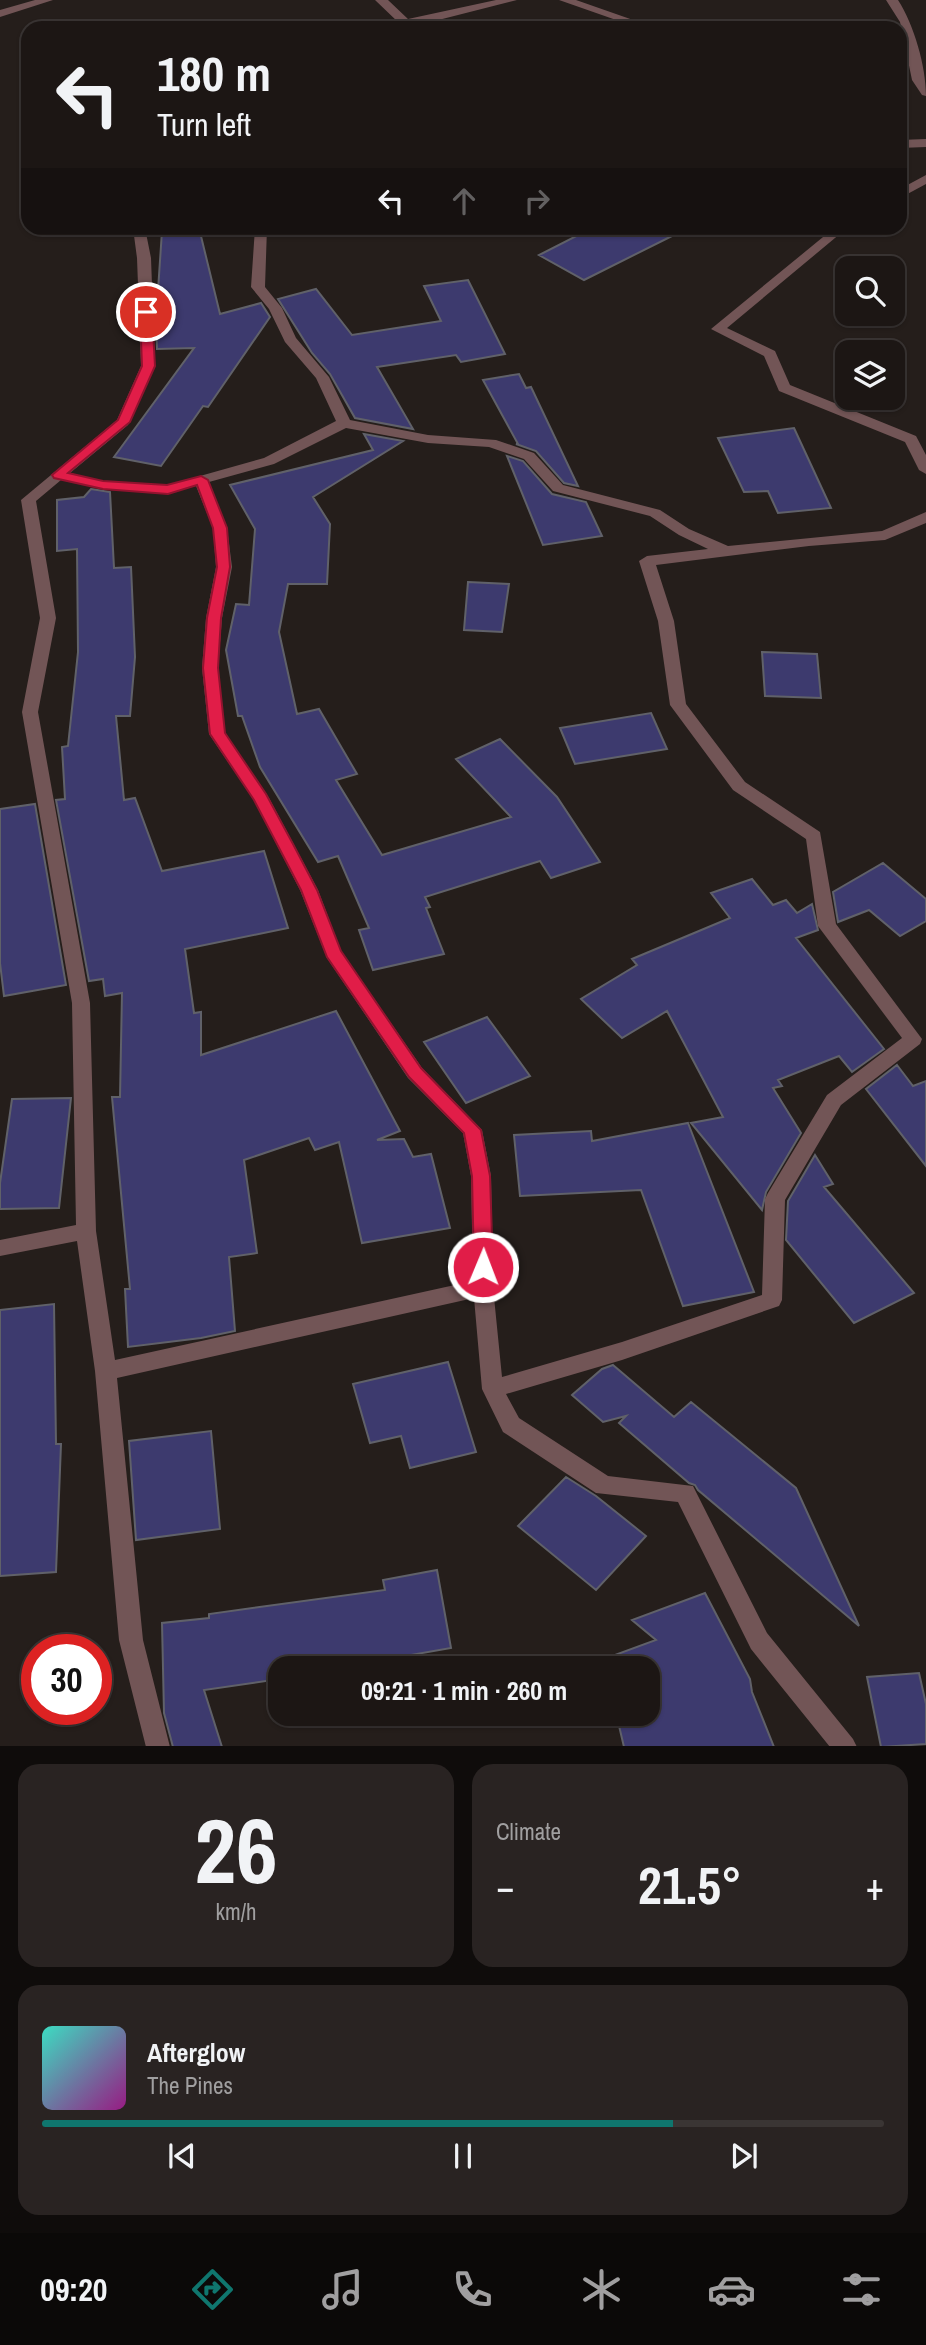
<!DOCTYPE html>
<html lang="en">
<head>
<meta charset="utf-8">
<style>
	:root { --surface:#1c1614; --page:#292322; --text:#f1f3f6; --muted:#a09fa0; --line:#3a3534; --accent:#0f766e }
	body { margin:0; font-family:"Archivo Narrow",sans-serif; background:var(--page); color:var(--text); height:100vh; display:flex; flex-direction:column; font-size:26px; white-space:nowrap }
	* { box-sizing:border-box; margin:0 }
	p { font-size:23px; color:var(--muted) }
	.icon { flex:none; width:38px; height:38px; fill:none; stroke:currentColor; stroke-width:2; stroke-linecap:round; stroke-linejoin:round }
	.map { position:relative; height:1746px; overflow:hidden }
	.side { display:flex; flex-direction:column; gap:18px; padding:18px; background:#0f0c0b; flex:1 }
	.side>* { flex:none }
	.guide { position:absolute; left:21px; top:21px; width:886px; height:214px; border-radius:21px; box-shadow:0 2px 5px #0004,0 0 0 2px var(--line); background:#1c1614; color:var(--text); overflow:hidden }
	.buttons { position:absolute; left:835px; top:256px; display:grid; gap:14px }
	.buttons a { display:grid; place-items:center; width:70px; height:70px; border-radius:14px; background:var(--surface); box-shadow:0 2px 5px #0004,0 0 0 2px var(--line); font-size:35px }
	.speed { position:absolute; left:21px; top:1634px; display:flex; gap:14px; font-size:35px; font-weight:700; text-align:center }
	.speed>* { display:grid; place-content:center; width:91px; height:91px; border-radius:50%; background:var(--surface); box-shadow:0 2px 5px #0004,0 0 0 2px var(--line); line-height:1 }
	.speed .limit { border:10px solid #d22; background:#fff; color:#111 }
	.pin { position:absolute; display:grid; place-items:center; width:60px; height:60px; color:#fff; margin:-30px; border:4px solid #fff; border-radius:50%; box-shadow:0 2px 7px #0007 }
	.me { position:absolute; width:77px; margin:-38px; rotate:1deg; stroke-linejoin:round; filter:drop-shadow(0 0 5px #0008) }
	.turn { display:flex; align-items:center; gap:24px; height:147px; padding:0 21px; font-size:32px }
	.turn .icon { width:91px; height:91px; stroke-width:2.5 }
	.turn b { display:block; font-size:49px; line-height:60px }
	.lanes { display:flex; align-items:center; height:66px; padding:0 21px; background:#0003; justify-content:center; gap:35px; direction:ltr }
	.lanes .off { opacity:.35 }
	.big { font-size:52px; font-weight:800; line-height:1.1 }
	.side .card { flex:1; display:flex; flex-direction:column; justify-content:center; gap:10px; min-width:0; padding:0 24px; border-radius:21px; background:var(--page) }
	.side .dial { align-items:center; gap:0 }
	.dial b { font-size:91px; line-height:1 }
	.song { display:flex; align-items:center; gap:21px }
	.cover { width:84px; height:84px; border-radius:10px; background:linear-gradient(135deg,hsl(170 70% 55%),hsl(310 70% 35%)) }
	.played { height:7px; border-radius:4px; background:linear-gradient(90deg,var(--accent) 75%,var(--line) 75%) }
	.keys { display:flex; justify-content:space-around; direction:ltr }
	.heat { display:flex; justify-content:space-between; align-items:center; font-size:38px; direction:ltr }
	.side .tiles { flex:1; display:grid; gap:18px; grid-template-columns:1fr 1fr }
	.card:last-child { grid-column:span 2 }
	.trip { position:absolute; left:268px; top:1656px; width:392px; height:70px; border-radius:21px; background:var(--surface); box-shadow:0 2px 5px #0004,0 0 0 2px var(--line); font-weight:800; line-height:70px; text-align:center }
	.tab-bar { display:flex; height:112px; justify-content:space-around; align-items:center; background:#0b0908; color:var(--muted) }
	.tab-bar .icon { width:49px; height:49px }
	.tab-bar .on { color:var(--accent) }
	.tab-bar b { font-size:32px; color:var(--text) }
	.map>svg:first-child { display:block }
	.building { fill:#3d3a6e; stroke:#606169; stroke-width:2 }
	.lines { fill:none; stroke-linecap:round; stroke-linejoin:round }
	.minor { fill:#725556; fill-rule:evenodd }
	.route { fill:#e11d48; stroke:#92132f; stroke-width:2 }
</style>
</head>
<body>
<div class="map">
<svg width="926" height="1747" viewBox="0 0 926 1747">
	<rect width="100%" height="100%" fill="#251e1b"/>
	<path class="building" d="M 199,228 L 220,314 L 261,303 L 270,317 L 208,407 L 203,406 L 161,466 L 114,457 L 194,348 L 157,349 L 156,320 L 162,231 Z
		M 592,228 L 688,228 L 584,280 L 539,255 Z
		M 468,280 L 505,354 L 461,362 L 456,355 L 377,367 L 413,429 L 355,418 L 330,374 L 312,353 L 278,299 L 316,289 L 352,335 L 441,321 L 424,286 Z
		M 519,374 L 526,388 L 531,387 L 578,486 L 564,483 L 536,451 L 516,444 L 518,444 L 483,380 Z
		M 794,428 L 831,508 L 778,513 L 768,491 L 744,492 L 718,438 Z
		M 364,434 L 403,441 L 313,497 L 330,524 L 327,584 L 288,584 L 279,632 L 297,714 L 319,709 L 357,774 L 336,780 L 382,855 L 511,817 L 456,759 L 500,739 L 557,797 L 600,862 L 551,878 L 540,861 L 425,897 L 430,907 L 426,908 L 444,954 L 373,970 L 359,930 L 369,928 L 338,856 L 318,862 L 260,767 L 242,716 L 238,716 L 226,650 L 236,604 L 249,605 L 255,529 L 230,485 L 373,450 Z
		M 507,456 L 523,461 L 552,494 L 586,502 L 602,536 L 543,545 Z
		M 91,489 L 110,492 L 114,568 L 131,567 L 135,657 L 130,716 L 116,716 L 124,800 L 135,798 L 162,871 L 264,851 L 288,928 L 185,949 L 194,1013 L 201,1012 L 201,1055 L 336,1011 L 400,1131 L 377,1140 L 404,1139 L 413,1157 L 431,1154 L 450,1228 L 362,1243 L 339,1142 L 315,1150 L 309,1138 L 244,1160 L 257,1253 L 229,1257 L 235,1331 L 201,1338 L 128,1347 L 125,1289 L 130,1289 L 112,1097 L 120,1097 L 122,993 L 105,996 L 103,979 L 89,981 L 56,800 L 65,799 L 62,747 L 68,746 L 78,652 L 77,549 L 57,551 L 57,500 L 84,497 Z
		M 468,582 L 509,584 L 502,632 L 464,630 Z
		M 762,652 L 817,654 L 821,698 L 765,696 Z
		M 651,713 L 667,749 L 575,764 L 560,728 Z
		M 35,804 L 66,985 L 4,996 L 0,963 L 0,809 Z
		M 883,863 L 926,899 L 926,921 L 900,936 L 869,910 L 838,922 L 833,892 Z
		M 752,879 L 773,905 L 786,900 L 797,913 L 812,904 L 818,930 L 796,938 L 884,1049 L 852,1072 L 839,1056 L 778,1080 L 782,1086 L 773,1088 L 801,1133 L 766,1192 L 762,1210 L 691,1123 L 723,1117 L 667,1011 L 622,1038 L 581,999 L 637,965 L 632,959 L 730,918 L 711,893 Z
		M 487,1017 L 530,1076 L 466,1103 L 424,1042 Z
		M 897,1065 L 913,1086 L 926,1081 L 926,1166 L 866,1089 Z
		M 71,1098 L 59,1208 L 0,1209 L 0,1183 L 12,1099 Z
		M 688,1123 L 754,1292 L 683,1306 L 641,1190 L 520,1196 L 514,1135 L 591,1131 L 592,1141 Z
		M 815,1155 L 833,1184 L 824,1187 L 914,1293 L 854,1323 L 786,1240 L 788,1201 Z
		M 54,1304 L 56,1444 L 61,1444 L 56,1572 L 0,1576 L 0,1310 Z
		M 448,1362 L 476,1452 L 410,1468 L 401,1436 L 370,1443 L 353,1384 Z
		M 613,1365 L 674,1417 L 691,1402 L 796,1488 L 859,1626 L 698,1490 L 695,1485 L 689,1483 L 619,1423 L 626,1416 L 603,1422 L 572,1395 L 602,1369 Z
		M 211,1431 L 220,1529 L 136,1540 L 129,1441 Z
		M 566,1477 L 596,1496 L 646,1536 L 596,1590 L 518,1526 Z
		M 437,1570 L 451,1648 L 388,1659 L 389,1663 L 358,1668 L 280,1668 L 280,1679 L 204,1690 L 222,1747 L 173,1747 L 164,1713 L 162,1623 L 209,1618 L 209,1614 L 385,1590 L 383,1580 Z
		M 705,1593 L 750,1679 L 752,1692 L 774,1747 L 624,1747 L 616,1713 L 648,1713 L 648,1668 L 595,1668 L 593,1663 L 656,1640 L 632,1620 Z
		M 919,1673 L 926,1704 L 926,1744 L 881,1747 L 867,1677 Z"/>
	<g class="lines">
		<path class="minor" d="M 35,0 L 53,0 L 0,17 L 0,10 Z
			M 375,0 L 388,0 L 408,19 L 496,0 L 517,0 L 407,28 L 394,28 L 399,23 Z
			M 559,0 L 576,0 L 656,28 L 639,28 Z
			M 886,0 L 898,0 C 914,25 926,66 926,96 L 922,95 L 912,80 L 900,22 Z
			M 926,139 L 926,147 L 900,148 L 900,140 Z
			M 926,175 L 926,184 L 900,198 L 900,189 Z
			M 133,228 L 145,228 L 151,258 L 155,366 L 128,425 L 70,473 L 103,481 L 168,485 L 264,458 L 336,421 L 316,378 L 285,342 L 269,309 L 251,287 L 255,228 L 267,228 L 265,287 L 282,308 L 296,338 L 329,377 L 350,420 L 428,435 L 496,440 L 534,453 L 563,485 L 660,510 L 689,529 L 728,546 L 882,531 L 926,512 L 926,523 L 885,540 L 809,546 L 656,565 L 674,621 L 686,704 L 745,782 L 820,832 L 836,924 L 922,1039 L 920,1044 L 841,1105 L 785,1200 L 782,1300 L 779,1306 L 622,1360 L 506,1394 L 519,1418 L 608,1476 L 693,1486 L 767,1633 L 853,1739 L 857,1747 L 830,1747 L 751,1649 L 678,1502 L 596,1493 L 503,1432 L 482,1389 L 474,1298 L 117,1378 L 143,1640 L 170,1747 L 146,1747 L 119,1640 L 95,1371 L 77,1241 L 0,1256 L 0,1240 L 76,1225 L 72,1003 L 22,712 L 40,618 L 21,500 L 117,420 L 141,366 L 137,258 ZM 346,428 L 428,443 L 489,447 L 524,459 L 553,491 L 650,516 L 679,535 L 708,549 L 647,556 L 639,561 L 658,621 L 670,705 L 733,790 L 806,839 L 818,926 L 902,1038 L 827,1095 L 768,1193 L 765,1199 L 762,1295 L 622,1342 L 502,1377 L 493,1287 L 491,1176 L 482,1130 L 422,1068 L 341,951 L 318,890 L 269,798 L 225,733 L 218,668 L 222,618 L 232,567 L 227,528 L 209,482 L 274,464 ZM 61,480 C 107,490 151,498 196,486 L 213,528 L 216,567 L 206,618 L 202,668 L 209,734 L 254,800 L 300,890 L 327,958 L 408,1078 L 463,1133 L 471,1176 L 473,1281 L 115,1360 L 96,1231 L 90,1003 L 38,712 L 56,618 L 36,501 Z
			M 834,228 L 847,228 L 727,328 L 775,351 L 790,385 L 916,436 L 926,455 L 926,474 L 919,470 L 905,442 L 779,391 L 764,356 L 711,329 Z"/>
	</g>
	<path class="route" d="M 146,308 L 152,312 L 155,366 L 130,422 L 68,473 L 103,481 L 167,485 L 201,476 L 208,480 L 227,528 L 230,567 L 221,618 L 218,668 L 225,733 L 266,794 L 293,844 L 317,890 L 341,951 L 421,1068 L 481,1130 L 490,1176 L 493,1267 L 490,1272 L 483,1275 L 477,1272 L 474,1267 L 472,1176 L 464,1133 L 409,1077 L 327,957 L 301,890 L 277,844 L 254,800 L 210,734 L 203,668 L 207,618 L 217,567 L 213,528 L 197,485 L 168,494 L 103,489 L 54,478 L 52,475 L 118,420 L 142,366 L 140,312 Z"/>
</svg>
<div class="buttons">
<a><svg class="icon" aria-label="search" viewBox="0 0 24 24"><circle cx="10" cy="10" r="6"/><path d="M15 15l6 6"/></svg></a>
<a><svg class="icon" aria-label="layers" viewBox="0 0 24 24"><path d="M12 4l9 5-9 5-9-5zM3 14l9 5 9-5"/></svg></a>
</div>
<div class="speed"><div class="limit">30</div></div>
<div class="pin" style="left:146px;top:312px;background:#d93025"><svg class="icon" aria-label="arrive" viewBox="0 0 24 24"><path d="M6 21V4h12l-3 4 3 4H6"/></svg></div>
<svg class="me" style="left:483px;top:1267px" viewBox="-20 -20 40 40"><circle r="17" fill="#e11d48" stroke="#fff" stroke-width="3"/><path d="M0-11L8 9 0 5-8 9z" fill="#fff"/></svg>
<div class="trip">09:21 · 1 min · 260 m</div>
<div class="guide">
<div class="turn"><svg class="icon" aria-label="left" viewBox="0 0 24 24"><path d="M17 20v-9H6M10 6l-5 5 5 5"/></svg><div><b>180 m</b>Turn left</div></div>
<div class="lanes"><svg class="icon" aria-label="left" viewBox="0 0 24 24"><path d="M17 20v-9H6M10 6l-5 5 5 5"/></svg><svg class="icon off" aria-label="ahead" viewBox="0 0 24 24"><path d="M12 20V5M6 11l6-6 6 6"/></svg><svg class="icon off" aria-label="right" viewBox="0 0 24 24"><path d="M7 20v-9h11M14 6l5 5-5 5"/></svg></div>
</div>
</div>
<section class="side">
<div class="tiles">
<div class="card dial"><b>26</b><p>km/h</p></div>
<div class="card"><p>Climate</p>
<div class="heat"><a>−</a><b class="big">21.5°</b><a>+</a></div>
</div>
<div class="card">
<div class="song"><i class="cover"></i><div><b>Afterglow</b><p>The Pines</p></div></div>
<div class="played"></div>
<div class="keys"><svg class="icon" aria-label="previous" viewBox="0 0 24 24"><path d="M18 5L8 12l10 7zM5 5v14"/></svg><svg class="icon" aria-label="pause" viewBox="0 0 24 24"><path d="M8 5v14M16 5v14"/></svg><svg class="icon" aria-label="next" viewBox="0 0 24 24"><path d="M6 5l10 7-10 7zM19 5v14"/></svg></div>
</div>
</div>
</section>
<nav class="tab-bar">
<b>09:20</b>
<svg class="icon on" aria-label="directions" viewBox="0 0 24 24"><path d="M12 3l9 9-9 9-9-9zM9 14v-3h6M13 9l2 2-2 2"/></svg>
<svg class="icon" aria-label="music" viewBox="0 0 24 24"><path d="M9 18V5l10-2v13"/><circle cx="6" cy="18" r="3"/><circle cx="16" cy="16" r="3"/></svg>
<svg class="icon" aria-label="phone" viewBox="0 0 24 24"><path d="M5 4h4l2 5-3 2q2 4 5 5l2-3 5 2v4C11 20 4 13 5 4z"/></svg>
<svg class="icon" aria-label="climate" viewBox="0 0 24 24"><path d="M12 3v18M4 7l16 10M4 17L20 7"/></svg>
<svg class="icon" aria-label="car" viewBox="0 0 24 24"><path d="M5 17H2v-5l4-1 3-4h7l3 4 3 1v5h-3M9 17h6M6 11h13"/><circle cx="7" cy="17" r="2"/><circle cx="17" cy="17" r="2"/></svg>
<svg class="icon" aria-label="filters" viewBox="0 0 24 24"><path d="M4 7h16M4 17h16"/><circle cx="9" cy="7" r="2"/><circle cx="15" cy="17" r="2"/></svg>
</nav>
</body>
</html>
